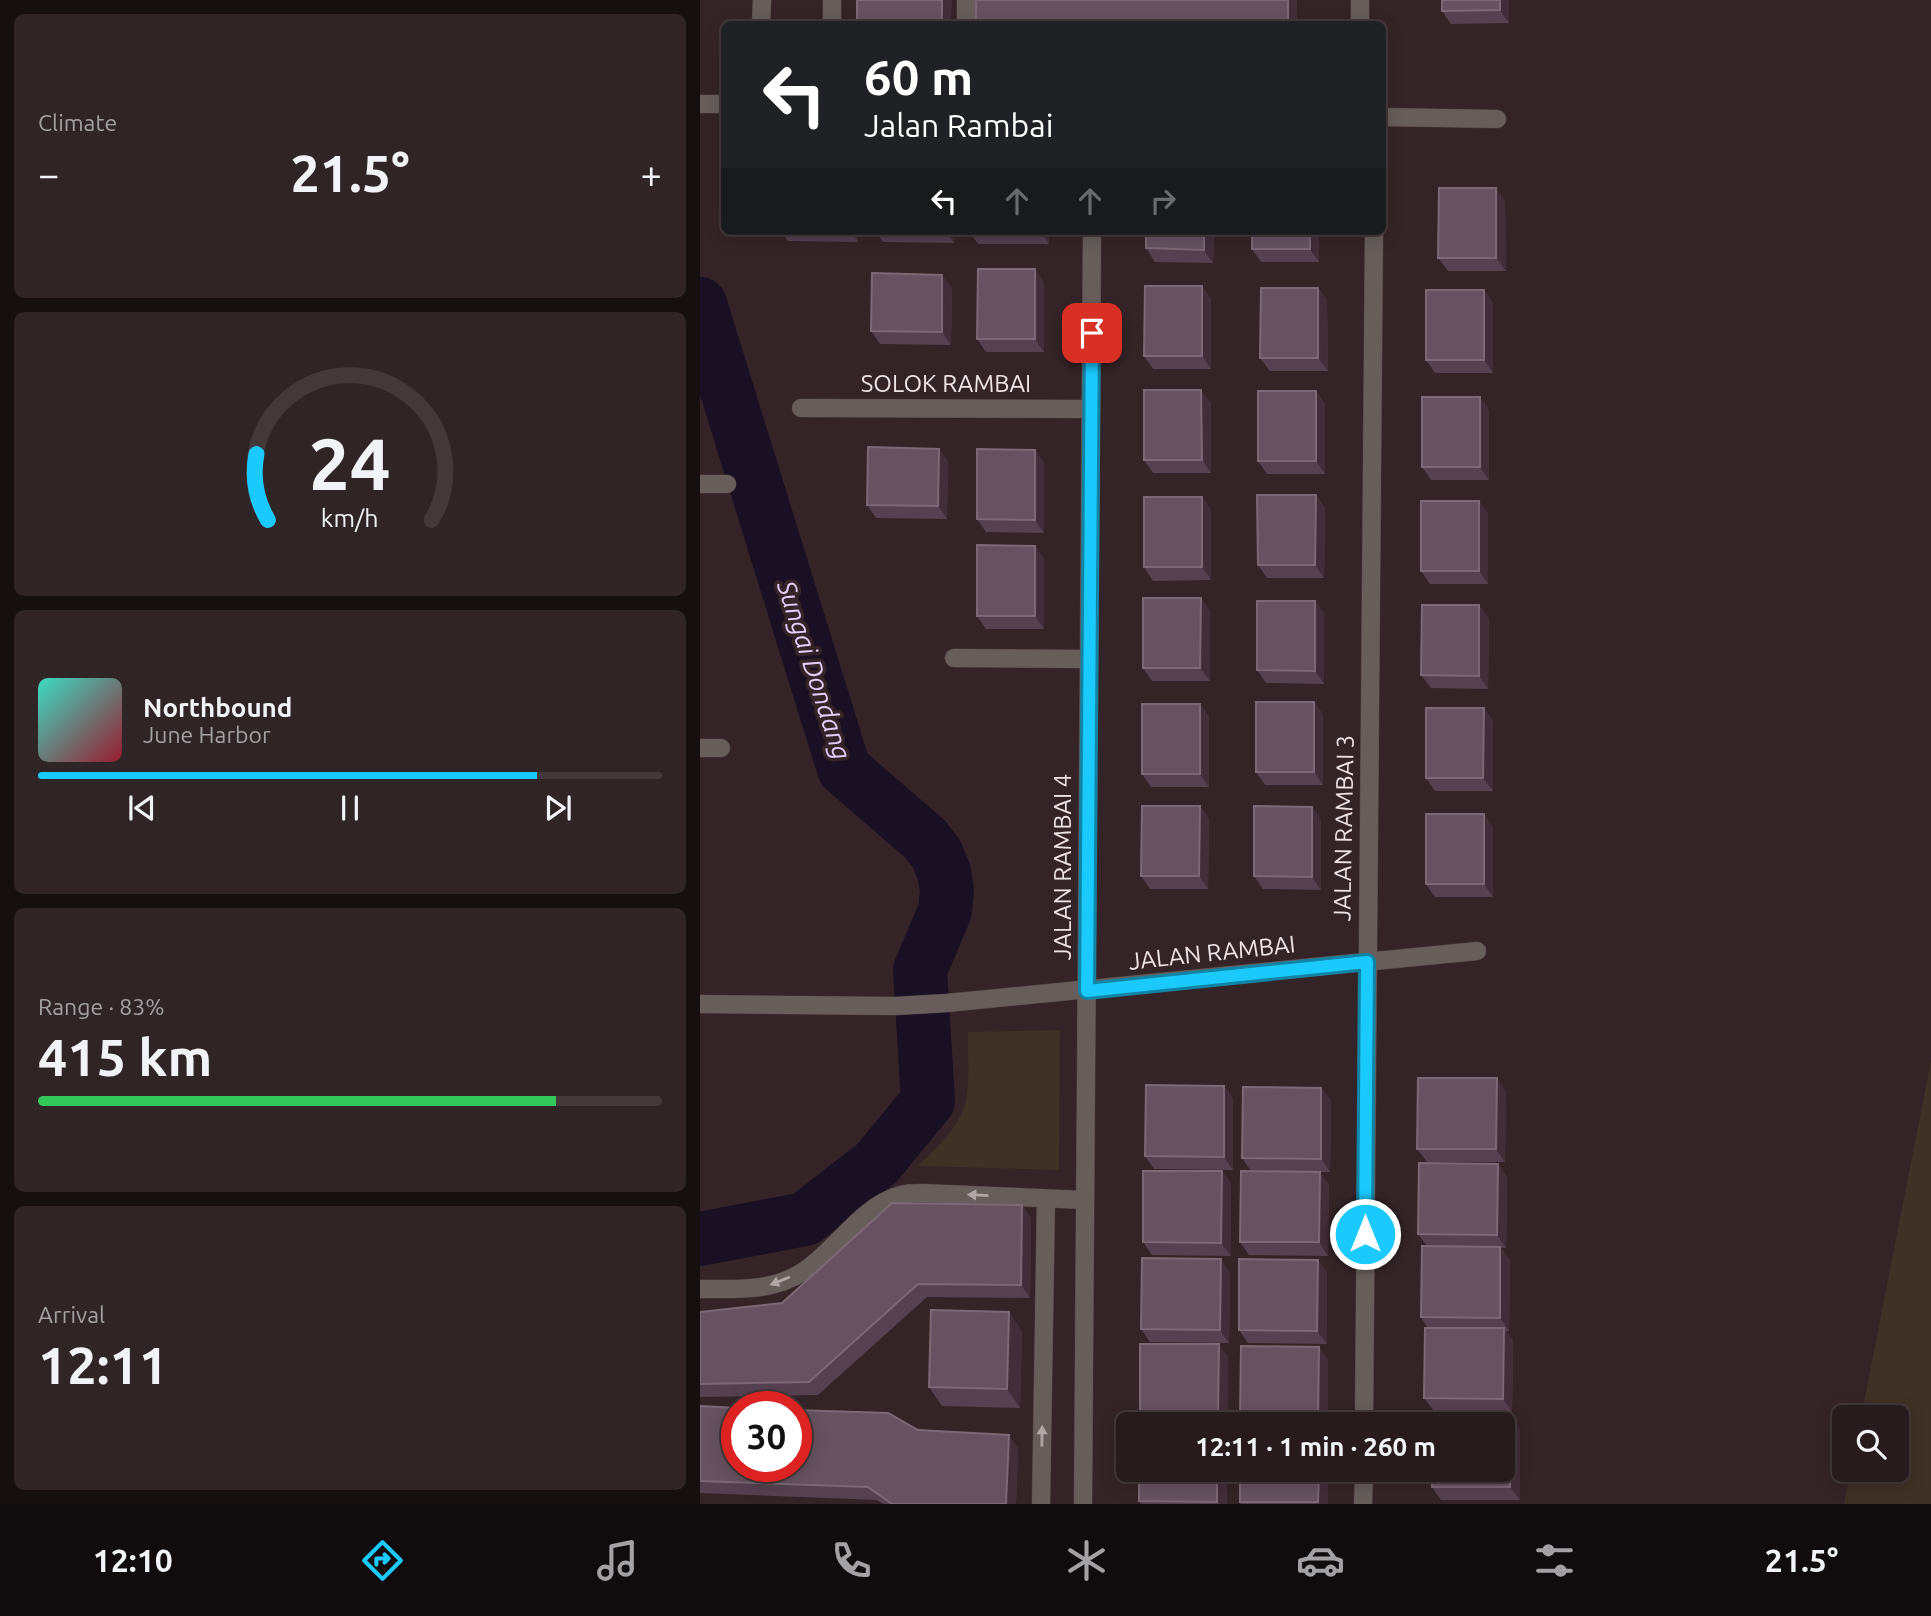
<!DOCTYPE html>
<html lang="en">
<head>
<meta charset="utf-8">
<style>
	:root { --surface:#271b1d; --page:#2f2426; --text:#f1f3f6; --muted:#a4a1a4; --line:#43393b; --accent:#1acafc }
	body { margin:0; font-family:Ubuntu,sans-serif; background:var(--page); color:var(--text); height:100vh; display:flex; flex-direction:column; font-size:26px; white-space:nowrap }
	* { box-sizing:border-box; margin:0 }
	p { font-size:23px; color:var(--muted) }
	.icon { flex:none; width:38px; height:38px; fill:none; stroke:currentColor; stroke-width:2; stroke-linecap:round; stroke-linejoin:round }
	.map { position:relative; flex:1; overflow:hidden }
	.sheet { display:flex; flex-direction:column; gap:14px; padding:14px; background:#150f10; width:700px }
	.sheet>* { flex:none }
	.banner { position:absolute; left:21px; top:21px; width:665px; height:214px; border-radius:10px; box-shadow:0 4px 18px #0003,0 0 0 2px var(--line); background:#202124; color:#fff; overflow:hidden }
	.fabs { position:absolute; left:1132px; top:1405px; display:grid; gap:14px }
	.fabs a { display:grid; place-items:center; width:77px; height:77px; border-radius:10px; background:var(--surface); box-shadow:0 4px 18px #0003,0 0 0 2px var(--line); font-size:35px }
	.speed { position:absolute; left:21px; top:1391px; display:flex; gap:14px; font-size:35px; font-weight:700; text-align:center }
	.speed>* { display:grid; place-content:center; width:91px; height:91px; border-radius:50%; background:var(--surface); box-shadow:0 4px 18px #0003,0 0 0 2px var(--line); line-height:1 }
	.speed .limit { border:10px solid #d22; background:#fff; color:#111 }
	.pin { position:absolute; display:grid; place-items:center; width:60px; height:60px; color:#fff; margin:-30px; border-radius:14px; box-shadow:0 4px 10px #0006 }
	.me { position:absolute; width:77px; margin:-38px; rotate:0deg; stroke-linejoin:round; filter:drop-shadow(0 0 5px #0008) }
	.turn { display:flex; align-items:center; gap:24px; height:147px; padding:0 28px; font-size:32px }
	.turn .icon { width:91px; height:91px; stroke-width:2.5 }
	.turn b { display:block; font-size:49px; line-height:60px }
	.lanes { display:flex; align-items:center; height:66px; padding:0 28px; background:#0003; justify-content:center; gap:35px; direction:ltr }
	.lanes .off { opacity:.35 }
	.big { font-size:52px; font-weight:700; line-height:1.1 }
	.sheet .tile { flex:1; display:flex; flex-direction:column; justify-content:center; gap:10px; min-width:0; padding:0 24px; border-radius:10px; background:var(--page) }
	.sheet .dial { align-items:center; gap:0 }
	.dial svg { height:182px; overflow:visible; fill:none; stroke:var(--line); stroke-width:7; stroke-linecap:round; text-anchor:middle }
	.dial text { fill:var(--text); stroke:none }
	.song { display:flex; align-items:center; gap:21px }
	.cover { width:84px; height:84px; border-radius:10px; background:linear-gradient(135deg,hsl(170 70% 55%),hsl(350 70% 35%)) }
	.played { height:7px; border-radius:4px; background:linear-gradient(90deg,var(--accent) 80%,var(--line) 80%) }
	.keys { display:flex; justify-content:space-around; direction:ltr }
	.heat { display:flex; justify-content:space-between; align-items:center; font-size:38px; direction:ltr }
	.charge { height:10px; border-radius:5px; background:linear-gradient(90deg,#34c759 83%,var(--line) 0) }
	.trip { position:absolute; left:416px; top:1412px; width:399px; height:70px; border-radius:10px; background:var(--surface); box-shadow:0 4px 18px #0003,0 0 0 2px var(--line); font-weight:700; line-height:70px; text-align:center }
	.tab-bar { display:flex; height:112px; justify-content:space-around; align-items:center; background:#100b0c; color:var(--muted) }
	.tab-bar .icon { width:49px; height:49px }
	.tab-bar .current { color:var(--accent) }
	.tab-bar b { font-size:32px; color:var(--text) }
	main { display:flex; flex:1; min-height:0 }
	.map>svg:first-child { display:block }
	.green { fill:#3f3126 }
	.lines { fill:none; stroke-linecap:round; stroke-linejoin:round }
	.river { stroke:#1a1023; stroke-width:54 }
	.service-casing { stroke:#4e3f42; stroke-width:19 }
	.minor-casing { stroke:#4e3f42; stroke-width:19 }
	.service { stroke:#675e5c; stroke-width:18 }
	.minor { stroke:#675e5c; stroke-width:18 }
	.wall { fill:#564150 }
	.shaded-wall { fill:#422e39 }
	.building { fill:#675360; stroke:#7c6975; stroke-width:2 }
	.oneway { fill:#b1a7a7 }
	.route-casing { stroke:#1183a4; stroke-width:18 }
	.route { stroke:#1acafc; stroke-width:12 }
	.labels { text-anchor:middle; stroke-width:7; stroke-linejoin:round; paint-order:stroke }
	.street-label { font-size:24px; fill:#eee3e5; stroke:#342427 }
	.water-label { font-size:26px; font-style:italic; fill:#e5cdfd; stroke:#342427 }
</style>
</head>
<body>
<main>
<section class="sheet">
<div class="tile"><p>Climate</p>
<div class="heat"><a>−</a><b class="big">21.5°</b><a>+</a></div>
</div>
<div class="tile dial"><svg viewBox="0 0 100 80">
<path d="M14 69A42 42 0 1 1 86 69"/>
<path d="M14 69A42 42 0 0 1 9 40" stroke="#1acafc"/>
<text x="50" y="56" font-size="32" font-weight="700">24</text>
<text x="50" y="72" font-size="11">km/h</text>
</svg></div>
<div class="tile">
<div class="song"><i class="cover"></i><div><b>Northbound</b><p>June Harbor</p></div></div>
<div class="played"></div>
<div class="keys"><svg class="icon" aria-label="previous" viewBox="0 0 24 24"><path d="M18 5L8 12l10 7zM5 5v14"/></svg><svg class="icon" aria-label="pause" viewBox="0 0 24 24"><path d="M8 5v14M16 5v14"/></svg><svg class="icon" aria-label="next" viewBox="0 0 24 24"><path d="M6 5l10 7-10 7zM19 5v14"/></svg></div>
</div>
<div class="tile"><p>Range · 83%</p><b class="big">415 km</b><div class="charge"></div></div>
<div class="tile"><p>Arrival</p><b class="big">12:11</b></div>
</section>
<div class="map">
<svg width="1231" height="1504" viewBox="0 0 1231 1504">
	<rect width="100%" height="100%" fill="#342427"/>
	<path class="green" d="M 360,1030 L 359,1170 L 218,1166 C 234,1150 251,1135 261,1115 C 272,1095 267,1055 268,1032 Z
		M 1231,1061 L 1231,1504 L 1144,1504 L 1151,1470 L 1197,1470 L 1197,1418 L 1161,1417 Z"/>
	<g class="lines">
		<path class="river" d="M 0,304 L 144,769 L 225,839 L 236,853 L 244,872 L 247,890 L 245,911 L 220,970 L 228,1101 L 177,1163 L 105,1219 L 0,1239"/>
		<defs>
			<path id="service" d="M 132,24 L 132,0
				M 266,24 L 266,0
				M 254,658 L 389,659"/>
			<path id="minor" d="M 61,24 L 62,0
				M 660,24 L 660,0
				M 0,104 L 24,104
				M 682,117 L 797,119
				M 101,408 L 391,409
				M 0,484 L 27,484
				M 0,748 L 21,748
				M 0,1004 L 196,1006 L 247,1003 L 777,951
				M 0,1289 C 36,1289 73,1292 104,1271 C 137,1249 161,1206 201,1195 C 207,1193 215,1193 222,1193 L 385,1200
				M 664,1424 L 674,231
				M 341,1504 L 346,1199
				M 383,1504 L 392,231
				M 663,1504 L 664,1470"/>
		</defs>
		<use href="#service" class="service-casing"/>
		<use href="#minor" class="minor-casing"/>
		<use href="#service" class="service"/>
		<use href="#minor" class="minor"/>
	</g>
	<path class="wall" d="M 742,0 L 809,0 L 809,23 L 751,24 L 742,11 Z
		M 805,201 L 806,271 L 748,271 L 738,258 Z
		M 81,231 L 158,231 L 158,242 L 88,241 Z
		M 175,231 L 254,231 L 254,243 L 183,242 Z
		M 269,231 L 349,231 L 349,244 L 278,244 Z
		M 446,231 L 514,231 L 513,263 L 455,262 L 446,248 Z
		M 619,231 L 619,262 L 561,262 L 552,249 Z
		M 344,282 L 344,352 L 286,352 L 277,339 Z
		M 252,288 L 251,345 L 180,344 L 171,331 Z
		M 618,288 L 627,301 L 628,371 L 570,371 L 560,358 Z
		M 784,290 L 793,303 L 793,373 L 735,373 L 726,360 Z
		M 511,299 L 511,369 L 453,369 L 444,356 Z
		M 616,391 L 625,404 L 625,474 L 567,474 L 558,461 Z
		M 511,403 L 511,473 L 453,473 L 444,460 Z
		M 789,410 L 789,480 L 731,480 L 722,467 Z
		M 239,449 L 248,462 L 247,519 L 176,518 L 167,505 Z
		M 335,450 L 344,463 L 344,533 L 286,532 L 277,519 Z
		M 616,495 L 625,508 L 624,578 L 567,578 L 558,565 Z
		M 502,497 L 511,510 L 511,580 L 453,581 L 444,567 Z
		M 779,501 L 788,514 L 788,584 L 730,584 L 721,571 Z
		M 335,546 L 344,559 L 344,629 L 286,629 L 277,616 Z
		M 501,598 L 510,611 L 510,681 L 452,681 L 443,668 Z
		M 615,601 L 624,614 L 624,684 L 566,683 L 557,670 Z
		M 789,618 L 788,689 L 731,688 L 721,675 Z
		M 614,702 L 623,715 L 623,785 L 565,785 L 556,772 Z
		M 500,704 L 509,717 L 509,787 L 451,787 L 442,774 Z
		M 784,708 L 793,721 L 793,791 L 735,791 L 726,778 Z
		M 500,806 L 509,819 L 508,889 L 450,889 L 441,876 Z
		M 612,807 L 621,820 L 621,890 L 563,889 L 554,876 Z
		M 784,814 L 793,827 L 793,897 L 735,897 L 726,884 Z
		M 524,1086 L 533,1099 L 533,1170 L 454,1169 L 445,1156 Z
		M 621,1088 L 631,1101 L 630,1172 L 620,1172 L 629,1185 L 628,1256 L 549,1255 L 540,1242 L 551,1171 L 542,1158 Z
		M 806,1091 L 805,1162 L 727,1162 L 717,1149 Z
		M 798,1164 L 807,1177 L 806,1248 L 801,1248 L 810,1260 L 809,1331 L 806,1331 L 813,1341 L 812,1412 L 734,1411 L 724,1398 L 728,1328 L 721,1317 L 727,1246 L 718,1234 Z
		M 522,1171 L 531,1184 L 531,1256 L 452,1255 L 443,1242 Z
		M 322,1205 L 331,1218 L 330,1298 L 227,1297 L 118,1395 L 0,1397 L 0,1312 L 82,1303 Z
		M 618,1260 L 627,1273 L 627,1344 L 548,1343 L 539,1330 Z
		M 530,1272 L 529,1343 L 450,1342 L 441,1329 Z
		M 322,1331 L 320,1408 L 242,1406 L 229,1387 Z
		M 528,1357 L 528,1424 L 446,1424 L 440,1415 Z
		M 628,1360 L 628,1424 L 545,1424 L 540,1417 Z
		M 0,1406 L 218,1430 L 318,1448 L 316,1504 L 183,1504 L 177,1500 L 0,1493 Z
		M 820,1430 L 820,1500 L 741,1500 L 732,1487 Z
		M 439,1470 L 527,1470 L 527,1504 L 441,1504 L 439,1501 Z
		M 628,1470 L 628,1504 L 541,1504 L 540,1502 Z"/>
	<path class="shaded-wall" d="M 242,0 L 252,0 L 251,24 L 242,24 Z
		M 588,0 L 597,0 L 597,24 L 588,24 Z
		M 800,0 L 809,0 L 809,23 L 800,10 Z
		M 796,188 L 805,201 L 806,271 L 796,258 Z
		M 150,231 L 158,231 L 158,242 Z
		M 245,231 L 254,231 L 254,243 Z
		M 340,231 L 349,231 L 349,244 Z
		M 504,231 L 514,231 L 513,263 L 504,250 Z
		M 610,231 L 619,231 L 619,262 L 610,249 Z
		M 335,269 L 344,282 L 344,352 L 335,339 Z
		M 242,275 L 252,288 L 251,345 L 242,332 Z
		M 502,286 L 511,299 L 511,369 L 502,356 Z
		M 618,288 L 627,301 L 628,371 L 618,358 Z
		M 784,290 L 793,303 L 793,373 L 784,360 Z
		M 501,390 L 511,403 L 511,473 L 502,460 Z
		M 616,391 L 625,404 L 625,474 L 616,461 Z
		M 780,397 L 789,410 L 789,480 L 780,467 Z
		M 239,449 L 248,462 L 247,519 L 238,506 Z
		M 335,450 L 344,463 L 344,533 L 335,520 Z
		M 616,495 L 625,508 L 624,578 L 615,565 Z
		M 502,497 L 511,510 L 511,580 L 502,567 Z
		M 779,501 L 788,514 L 788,584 L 779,571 Z
		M 335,546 L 344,559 L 344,629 L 335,616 Z
		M 501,598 L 510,611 L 510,681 L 500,668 Z
		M 615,601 L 624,614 L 624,684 L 615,671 Z
		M 779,605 L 789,618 L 788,689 L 779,676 Z
		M 614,702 L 623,715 L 623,785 L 614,772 Z
		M 500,704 L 509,717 L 509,787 L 500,774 Z
		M 784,708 L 793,721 L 793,791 L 783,778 Z
		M 500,806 L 509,819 L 508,889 L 499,876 Z
		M 612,807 L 621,820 L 621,890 L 612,877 Z
		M 784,814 L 793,827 L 793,897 L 784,884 Z
		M 797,1078 L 806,1091 L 805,1162 L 796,1149 Z
		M 524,1086 L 533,1099 L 533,1170 L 524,1157 Z
		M 621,1088 L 631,1101 L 630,1172 L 621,1159 Z
		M 798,1164 L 807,1177 L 806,1248 L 797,1235 Z
		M 522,1171 L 531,1184 L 531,1256 L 521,1243 Z
		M 620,1172 L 629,1185 L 628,1256 L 619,1242 Z
		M 322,1205 L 331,1218 L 330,1298 L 321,1285 Z
		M 800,1247 L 810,1260 L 809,1331 L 800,1318 Z
		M 521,1259 L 530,1272 L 529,1343 L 520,1330 Z
		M 618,1260 L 627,1273 L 627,1344 L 617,1331 Z
		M 309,1312 L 322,1331 L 320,1408 L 307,1389 Z
		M 804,1328 L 813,1341 L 812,1412 L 803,1399 Z
		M 519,1344 L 528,1357 L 528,1424 L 525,1424 L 518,1416 Z
		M 619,1347 L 628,1360 L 628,1424 L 623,1424 L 618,1418 Z
		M 811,1417 L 820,1430 L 820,1500 L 810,1487 Z
		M 309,1435 L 318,1448 L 316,1504 L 306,1504 Z
		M 517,1470 L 527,1470 L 527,1504 L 519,1504 L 517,1502 Z
		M 619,1470 L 628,1470 L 628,1504 L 619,1504 L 618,1502 Z"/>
	<path class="building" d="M 157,0 L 242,0 L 242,24 L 157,24 Z
		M 276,0 L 588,0 L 588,24 L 276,24 Z
		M 742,0 L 800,0 L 800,10 L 742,11 Z
		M 739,188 L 796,188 L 796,258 L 738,258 Z
		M 446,231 L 504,231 L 504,250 L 446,248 Z
		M 552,231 L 610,231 L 610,249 L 552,249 Z
		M 278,269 L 335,269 L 335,339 L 277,339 Z
		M 172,273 L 242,275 L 242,332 L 171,331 Z
		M 445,286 L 502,286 L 502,356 L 444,356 Z
		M 561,288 L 618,288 L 618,358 L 560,358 Z
		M 726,290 L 784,290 L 784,360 L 726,360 Z
		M 444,390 L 501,390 L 502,460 L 444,460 Z
		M 558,391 L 616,391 L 616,461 L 558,461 Z
		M 722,397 L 780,397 L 780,467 L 722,467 Z
		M 168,447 L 239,449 L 238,506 L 167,505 Z
		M 277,449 L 335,450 L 335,520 L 277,519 Z
		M 557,495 L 616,495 L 615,565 L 558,565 Z
		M 444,497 L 502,497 L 502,567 L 444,567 Z
		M 721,501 L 779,501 L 779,571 L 721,571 Z
		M 277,545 L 335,546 L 335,616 L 277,616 Z
		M 443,598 L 501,598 L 500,668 L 443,668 Z
		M 557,601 L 615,601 L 615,671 L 557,670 Z
		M 722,605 L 779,605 L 779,676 L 721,675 Z
		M 556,702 L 614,702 L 614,772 L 556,772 Z
		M 442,704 L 500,704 L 500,774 L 442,774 Z
		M 726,708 L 784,708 L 783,778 L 726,778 Z
		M 442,806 L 500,806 L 499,876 L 441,876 Z
		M 554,806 L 612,807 L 612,877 L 554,876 Z
		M 726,814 L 784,814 L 784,884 L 726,884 Z
		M 718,1078 L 797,1078 L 796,1149 L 717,1149 Z
		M 446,1085 L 524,1086 L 524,1157 L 445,1156 Z
		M 543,1087 L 621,1088 L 621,1159 L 542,1158 Z
		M 719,1163 L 798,1164 L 797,1235 L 718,1234 Z
		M 443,1171 L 522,1171 L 521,1243 L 443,1242 Z
		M 541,1171 L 620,1172 L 619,1242 L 540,1242 Z
		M 192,1203 L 322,1205 L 321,1285 L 218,1284 L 109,1382 L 0,1384 L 0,1312 L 82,1303 Z
		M 722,1246 L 800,1247 L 800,1318 L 721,1317 Z
		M 442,1258 L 521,1259 L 520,1330 L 441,1329 Z
		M 539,1259 L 618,1260 L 617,1331 L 539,1330 Z
		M 231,1310 L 309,1312 L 307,1389 L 229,1387 Z
		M 725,1328 L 804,1328 L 803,1399 L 724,1398 Z
		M 440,1344 L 519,1344 L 518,1416 L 440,1415 Z
		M 541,1346 L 619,1347 L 618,1418 L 540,1417 Z
		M 0,1406 L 37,1408 L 37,1466 L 96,1466 L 96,1410 L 188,1413 L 218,1430 L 309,1435 L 306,1504 L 192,1504 L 168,1487 L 0,1481 Z
		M 733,1416 L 811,1417 L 810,1487 L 732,1487 L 732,1470 L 803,1470 L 803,1424 L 732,1424 Z
		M 439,1470 L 517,1470 L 517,1502 L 439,1501 Z
		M 540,1470 L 619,1470 L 618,1502 L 540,1502 Z"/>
	<defs><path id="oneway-solid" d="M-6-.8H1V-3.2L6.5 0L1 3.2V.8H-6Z" transform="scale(1.75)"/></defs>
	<g class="oneway">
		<use href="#oneway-solid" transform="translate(278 1195) rotate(-177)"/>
		<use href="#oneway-solid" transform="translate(80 1281) rotate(158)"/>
		<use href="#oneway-solid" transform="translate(342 1436) rotate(-89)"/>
	</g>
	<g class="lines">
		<defs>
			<path id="route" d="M 392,333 L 387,991 L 667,962 L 665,1234"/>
		</defs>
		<use href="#route" class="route-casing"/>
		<use href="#route" class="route"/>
	</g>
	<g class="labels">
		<g class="street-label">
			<text x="246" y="392">SOLOK RAMBAI</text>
			<text transform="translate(644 828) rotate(-89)" y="8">JALAN RAMBAI 3</text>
			<text transform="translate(363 867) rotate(-90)" y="8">JALAN RAMBAI 4</text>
			<text transform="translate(512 953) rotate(-6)" y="8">JALAN RAMBAI</text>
		</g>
		<g class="water-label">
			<text transform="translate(114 670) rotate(72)" y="9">Sungai Dondang</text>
		</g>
	</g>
</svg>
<div class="fabs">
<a><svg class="icon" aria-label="search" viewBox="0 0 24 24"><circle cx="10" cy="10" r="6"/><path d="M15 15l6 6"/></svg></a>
</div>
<div class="speed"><div class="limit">30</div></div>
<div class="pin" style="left:392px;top:333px;background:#d93025"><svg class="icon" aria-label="arrive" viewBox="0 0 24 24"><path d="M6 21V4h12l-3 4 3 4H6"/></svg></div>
<svg class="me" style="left:665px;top:1234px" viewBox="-20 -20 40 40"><circle r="17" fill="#1acafc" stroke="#fff" stroke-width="3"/><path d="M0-11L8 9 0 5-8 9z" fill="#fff"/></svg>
<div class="trip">12:11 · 1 min · 260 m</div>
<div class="banner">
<div class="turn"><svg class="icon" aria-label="left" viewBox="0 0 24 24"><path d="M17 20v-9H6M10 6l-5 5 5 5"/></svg><div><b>60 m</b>Jalan Rambai</div></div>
<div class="lanes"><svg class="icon" aria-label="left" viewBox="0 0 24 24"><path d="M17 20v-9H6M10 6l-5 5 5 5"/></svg><svg class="icon off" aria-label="ahead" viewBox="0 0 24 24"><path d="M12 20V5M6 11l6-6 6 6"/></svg><svg class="icon off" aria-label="ahead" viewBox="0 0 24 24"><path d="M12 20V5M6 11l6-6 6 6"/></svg><svg class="icon off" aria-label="right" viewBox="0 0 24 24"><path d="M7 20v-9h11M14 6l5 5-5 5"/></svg></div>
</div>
</div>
</main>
<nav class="tab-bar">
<b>12:10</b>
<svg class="icon current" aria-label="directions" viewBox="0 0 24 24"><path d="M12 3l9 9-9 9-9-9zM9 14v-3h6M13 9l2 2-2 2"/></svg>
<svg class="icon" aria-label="music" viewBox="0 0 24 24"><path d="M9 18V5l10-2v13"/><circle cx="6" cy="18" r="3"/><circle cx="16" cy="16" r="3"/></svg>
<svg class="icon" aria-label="phone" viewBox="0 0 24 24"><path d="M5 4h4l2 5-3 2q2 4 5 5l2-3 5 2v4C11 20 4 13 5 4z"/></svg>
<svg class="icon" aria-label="climate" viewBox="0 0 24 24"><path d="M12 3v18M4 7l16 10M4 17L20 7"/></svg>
<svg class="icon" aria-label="car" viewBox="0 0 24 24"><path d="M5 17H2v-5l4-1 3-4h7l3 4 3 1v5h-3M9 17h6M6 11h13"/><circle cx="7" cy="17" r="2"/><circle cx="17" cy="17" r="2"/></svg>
<svg class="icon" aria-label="filters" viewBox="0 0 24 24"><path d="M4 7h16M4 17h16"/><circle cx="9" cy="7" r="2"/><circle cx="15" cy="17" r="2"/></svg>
<b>21.5°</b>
</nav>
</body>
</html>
